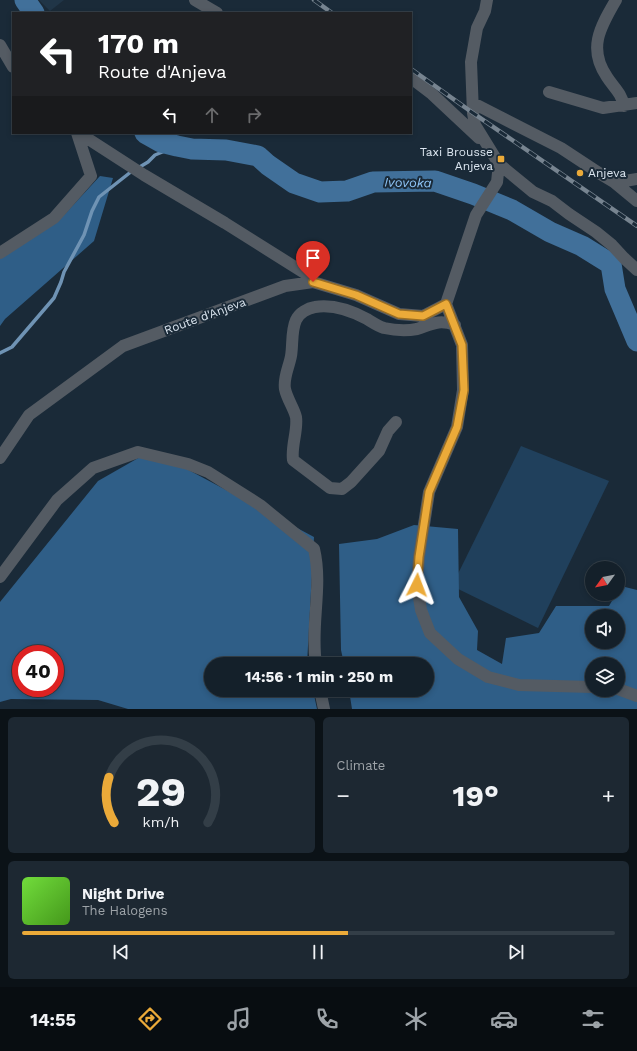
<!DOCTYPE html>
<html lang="en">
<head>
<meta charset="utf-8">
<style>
	:root { --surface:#14202a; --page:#1d2832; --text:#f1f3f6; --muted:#9da3a8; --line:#333e47; --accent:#ebaa39 }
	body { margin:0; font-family:"Work Sans",sans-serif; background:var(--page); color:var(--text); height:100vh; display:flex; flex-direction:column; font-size:15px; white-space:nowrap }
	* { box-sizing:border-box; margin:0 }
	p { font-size:13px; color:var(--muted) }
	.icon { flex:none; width:22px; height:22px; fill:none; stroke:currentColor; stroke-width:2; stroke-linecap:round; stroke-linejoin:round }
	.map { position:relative; height:709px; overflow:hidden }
	.side { display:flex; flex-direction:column; gap:8px; padding:8px; background:#0b1217; flex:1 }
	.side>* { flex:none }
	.top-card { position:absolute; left:12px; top:12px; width:400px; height:122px; border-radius:0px; box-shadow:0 2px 6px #0003,0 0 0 1px var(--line); background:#202124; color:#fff; overflow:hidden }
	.needle { width:26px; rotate:237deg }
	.fabs { position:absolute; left:585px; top:561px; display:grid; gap:8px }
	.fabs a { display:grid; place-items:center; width:40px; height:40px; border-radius:50%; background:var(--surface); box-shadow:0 2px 6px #0003,0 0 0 1px var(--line); font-size:20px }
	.speed { position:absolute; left:12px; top:645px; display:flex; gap:8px; font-size:20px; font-weight:700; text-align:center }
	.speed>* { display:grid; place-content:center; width:52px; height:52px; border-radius:50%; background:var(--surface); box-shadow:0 2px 6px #0003,0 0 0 1px var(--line); line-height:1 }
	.speed .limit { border:6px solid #d22; background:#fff; color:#111 }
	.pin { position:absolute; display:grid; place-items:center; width:34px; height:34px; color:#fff; margin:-41px -17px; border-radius:50% 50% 50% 0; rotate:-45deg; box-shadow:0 0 4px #0007 }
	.pin .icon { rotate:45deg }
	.me { position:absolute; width:44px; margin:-22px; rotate:3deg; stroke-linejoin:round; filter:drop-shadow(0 0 3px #0008) }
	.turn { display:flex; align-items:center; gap:14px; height:84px; padding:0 20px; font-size:18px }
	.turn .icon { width:52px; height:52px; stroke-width:2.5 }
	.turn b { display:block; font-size:28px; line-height:34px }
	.lanes { display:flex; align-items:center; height:38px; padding:0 20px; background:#0003; justify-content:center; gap:20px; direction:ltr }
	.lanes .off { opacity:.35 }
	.big { font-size:30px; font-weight:700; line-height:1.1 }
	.side .tile { flex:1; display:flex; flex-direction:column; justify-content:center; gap:6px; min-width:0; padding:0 14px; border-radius:6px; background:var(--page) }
	.side .dial { align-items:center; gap:0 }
	.dial svg { height:104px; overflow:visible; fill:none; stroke:var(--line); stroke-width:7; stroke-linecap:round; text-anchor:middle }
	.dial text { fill:var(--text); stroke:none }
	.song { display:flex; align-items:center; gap:12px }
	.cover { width:48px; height:48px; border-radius:6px; background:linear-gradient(135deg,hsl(100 70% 55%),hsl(100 70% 35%)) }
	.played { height:4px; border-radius:2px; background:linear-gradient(90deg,var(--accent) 55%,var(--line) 55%) }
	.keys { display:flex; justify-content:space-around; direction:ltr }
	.heat { display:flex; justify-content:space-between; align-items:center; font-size:22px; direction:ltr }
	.side .tiles { flex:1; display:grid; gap:8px; grid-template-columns:1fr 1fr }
	.tile:last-child { grid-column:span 2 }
	.trip { position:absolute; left:204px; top:657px; width:230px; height:40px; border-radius:20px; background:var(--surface); box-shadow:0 2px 6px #0003,0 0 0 1px var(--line); font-weight:700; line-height:40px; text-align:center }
	.tabs { display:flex; height:64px; justify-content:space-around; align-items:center; background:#080d11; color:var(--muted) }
	.tabs .icon { width:28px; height:28px }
	.tabs .on { color:var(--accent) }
	.tabs b { font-size:18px; color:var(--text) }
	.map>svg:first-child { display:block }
	.built { fill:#203547 }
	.green { fill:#20405c }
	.forest { fill:#2f5e87; fill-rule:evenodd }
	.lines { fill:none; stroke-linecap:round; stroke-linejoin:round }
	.stream { stroke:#6f93b4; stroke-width:3.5 }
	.river { stroke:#41709a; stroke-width:21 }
	.minor { stroke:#545b63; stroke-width:12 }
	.rail-casing { stroke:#778490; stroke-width:4.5 }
	.rail { stroke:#1a2a38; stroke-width:3; stroke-dasharray:9; stroke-linecap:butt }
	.route-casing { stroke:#996e25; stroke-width:10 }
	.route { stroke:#ebaa39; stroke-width:7 }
	.poi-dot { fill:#ebaa39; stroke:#1a2a38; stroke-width:1.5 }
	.labels { text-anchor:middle; stroke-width:4; stroke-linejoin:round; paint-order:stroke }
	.poi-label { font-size:12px; fill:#dbe5ef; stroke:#1a2a38; text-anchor:end }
	.street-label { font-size:12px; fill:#dbe5ef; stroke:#1a2a38 }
	.water-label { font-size:13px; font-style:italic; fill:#8fc6f9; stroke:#1a2a38 }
</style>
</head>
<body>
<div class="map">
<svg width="637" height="709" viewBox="0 0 637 709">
	<rect width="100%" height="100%" fill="#1a2a38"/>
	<path class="built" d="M 39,0 L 64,0 L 50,11 Z"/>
	<path class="green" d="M 521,446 L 609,481 L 538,628 L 452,586 Z"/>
	<path class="forest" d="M 100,176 L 113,178 L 94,241 L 5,319 L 0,326 L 0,258 L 64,215 Z
		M 140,457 L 183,467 L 314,537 L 307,664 L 211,664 L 211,690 L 313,690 L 317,709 L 128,709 L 98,700 L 11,699 L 0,702 L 0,602 L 98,481 ZM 21,654 L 55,654 L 55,688 L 21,688 Z
		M 414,525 L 458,529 L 459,597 L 478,631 L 477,650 L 502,664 L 506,638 L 539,633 L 556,606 L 609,606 L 616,594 L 618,594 L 621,586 L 637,590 L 637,709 L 352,709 L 349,690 L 427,690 L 427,664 L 344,664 L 341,650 L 339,544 L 377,539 ZM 592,616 L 618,616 L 618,642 L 592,642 ZM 592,664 L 618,664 L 618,690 L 592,690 Z"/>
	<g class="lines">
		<path class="stream" d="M 138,168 L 148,162 L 155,155 L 177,146
			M 0,353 L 12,347 L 54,298 L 61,282 L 64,272 L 84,235 L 92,211 L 99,197 L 132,171"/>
		<path class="river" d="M 25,0 L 34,13
			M 145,133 L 161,142 L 177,146 L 192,149 L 226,150 L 258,156 L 268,165 L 294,183 L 320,192 L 347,191 L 373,182 L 435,181 L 473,194 L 512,210 L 550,232 L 582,246 L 611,264 L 615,289 L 637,341"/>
		<path class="minor" d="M 195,0 L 217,13
			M 487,0 L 485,11 L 477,28 L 471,62 L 473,113 L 475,125 L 499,164 L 497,182 L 476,215 L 446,304 L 462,345 L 463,390 L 457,427 L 429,492 L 419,557 L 417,585 L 421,610 L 430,633 L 458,659 L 488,677 L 519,685 L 592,687
			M 616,0 C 601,26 587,48 607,77 C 614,88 621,92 624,106
			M 0,45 L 13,67
			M 411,78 L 432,94 L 479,138
			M 549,92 L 603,108 L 637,103
			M 473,103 L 561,148 L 599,173 L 614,182 L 619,182 L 637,179
			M 79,133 L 144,175 L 225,223 L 306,274 L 313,282
			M 499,164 L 533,192 L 552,201 L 569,214 L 596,232 L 612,245 L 624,258 L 637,270
			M 614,182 L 637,201
			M 0,253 L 54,218 L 91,176 L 77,133
			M 396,422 L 388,431 L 379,451 L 351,482 L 342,489 L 330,488 L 293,460 C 291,445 298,431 296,417 C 294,408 287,399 285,389 C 283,378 289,367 291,356 C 293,345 291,331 296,320 C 299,313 308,308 315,307 C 333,304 352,311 367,319 C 372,322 378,326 384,328 C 393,330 407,331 417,329 C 432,324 439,319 455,325
			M 0,458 L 29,415 L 123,346 L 285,286 L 313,282 L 356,295 L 399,314 L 423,316 L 446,304
			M 0,577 L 57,500 L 93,468 L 138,452 L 188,464 L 208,472 L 260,505 L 314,549 C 323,587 310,626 316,664
			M 618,689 L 637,696
			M 320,690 L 324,709"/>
		<defs>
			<path id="rail" d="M 314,0 L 332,13
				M 411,69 L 473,113 L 637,226"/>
		</defs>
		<use href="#rail" class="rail-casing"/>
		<use href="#rail" class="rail"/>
	</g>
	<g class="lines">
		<defs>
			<path id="route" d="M 313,282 L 356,295 L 399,314 L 423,316 L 446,304 L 462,345 L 464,390 L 457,427 L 429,492 L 419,557 L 417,585"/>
		</defs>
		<use href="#route" class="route-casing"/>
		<use href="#route" class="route"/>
	</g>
	<g class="poi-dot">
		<rect x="497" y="155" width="8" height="8" rx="2"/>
		<circle cx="580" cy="173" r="4"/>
	</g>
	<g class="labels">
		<g class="poi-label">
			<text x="493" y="156">Taxi Brousse<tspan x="493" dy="14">Anjeva</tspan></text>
			<text x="588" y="177" text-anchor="start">Anjeva</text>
		</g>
		<g class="street-label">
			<text transform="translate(205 316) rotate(-20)" y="4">Route d'Anjeva</text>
		</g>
		<g class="water-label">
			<text transform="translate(408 182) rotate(1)" y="5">Ivovoka</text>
		</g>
	</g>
</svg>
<div class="fabs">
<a><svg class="needle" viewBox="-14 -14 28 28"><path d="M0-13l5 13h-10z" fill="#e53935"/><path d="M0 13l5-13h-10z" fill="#9da3a8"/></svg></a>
<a><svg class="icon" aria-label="sound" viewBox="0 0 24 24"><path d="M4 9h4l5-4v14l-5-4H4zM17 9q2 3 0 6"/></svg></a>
<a><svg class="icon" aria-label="layers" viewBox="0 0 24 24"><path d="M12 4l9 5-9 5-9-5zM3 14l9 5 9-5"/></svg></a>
</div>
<div class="speed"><div class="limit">40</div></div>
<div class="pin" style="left:313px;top:282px;background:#d93025"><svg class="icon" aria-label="arrive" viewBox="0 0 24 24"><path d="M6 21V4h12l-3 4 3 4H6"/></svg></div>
<svg class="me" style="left:417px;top:585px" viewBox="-20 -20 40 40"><path d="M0-17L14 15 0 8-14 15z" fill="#ebaa39" stroke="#fff" stroke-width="4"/></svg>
<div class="trip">14:56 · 1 min · 250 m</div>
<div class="top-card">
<div class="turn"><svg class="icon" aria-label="left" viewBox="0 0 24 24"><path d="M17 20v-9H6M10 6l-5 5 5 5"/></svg><div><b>170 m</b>Route d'Anjeva</div></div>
<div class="lanes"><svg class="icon" aria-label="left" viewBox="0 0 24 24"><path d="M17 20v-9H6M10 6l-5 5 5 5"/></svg><svg class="icon off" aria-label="ahead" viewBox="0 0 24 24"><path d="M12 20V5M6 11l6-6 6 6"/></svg><svg class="icon off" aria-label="right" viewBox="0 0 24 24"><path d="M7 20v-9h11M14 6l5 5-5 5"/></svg></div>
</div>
</div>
<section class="side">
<div class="tiles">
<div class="tile dial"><svg viewBox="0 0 100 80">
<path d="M14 69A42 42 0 1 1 86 69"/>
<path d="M14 69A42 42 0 0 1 10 34" stroke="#ebaa39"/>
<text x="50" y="56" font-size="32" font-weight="700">29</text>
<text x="50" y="72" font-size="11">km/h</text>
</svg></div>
<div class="tile"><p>Climate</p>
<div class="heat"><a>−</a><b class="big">19°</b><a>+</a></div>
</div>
<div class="tile">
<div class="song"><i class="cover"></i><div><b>Night Drive</b><p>The Halogens</p></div></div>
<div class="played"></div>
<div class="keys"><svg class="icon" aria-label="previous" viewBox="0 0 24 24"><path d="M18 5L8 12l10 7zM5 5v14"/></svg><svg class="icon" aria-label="pause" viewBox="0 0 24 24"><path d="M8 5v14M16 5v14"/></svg><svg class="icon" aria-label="next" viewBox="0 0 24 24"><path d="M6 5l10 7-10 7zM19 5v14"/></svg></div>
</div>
</div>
</section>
<nav class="tabs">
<b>14:55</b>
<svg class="icon on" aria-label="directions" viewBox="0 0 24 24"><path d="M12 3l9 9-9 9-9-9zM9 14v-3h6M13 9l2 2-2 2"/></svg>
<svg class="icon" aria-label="music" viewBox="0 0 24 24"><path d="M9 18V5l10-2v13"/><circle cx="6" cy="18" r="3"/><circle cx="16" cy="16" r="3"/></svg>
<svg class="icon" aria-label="phone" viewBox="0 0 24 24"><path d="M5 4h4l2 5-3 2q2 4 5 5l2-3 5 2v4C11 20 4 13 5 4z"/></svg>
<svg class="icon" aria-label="climate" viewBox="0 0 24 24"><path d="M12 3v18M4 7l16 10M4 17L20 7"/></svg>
<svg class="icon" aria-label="car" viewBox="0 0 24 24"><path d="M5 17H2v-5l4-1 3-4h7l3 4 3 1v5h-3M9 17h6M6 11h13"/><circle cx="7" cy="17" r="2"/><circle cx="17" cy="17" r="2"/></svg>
<svg class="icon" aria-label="filters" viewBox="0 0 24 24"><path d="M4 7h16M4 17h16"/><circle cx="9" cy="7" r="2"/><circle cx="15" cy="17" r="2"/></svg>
</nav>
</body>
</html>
